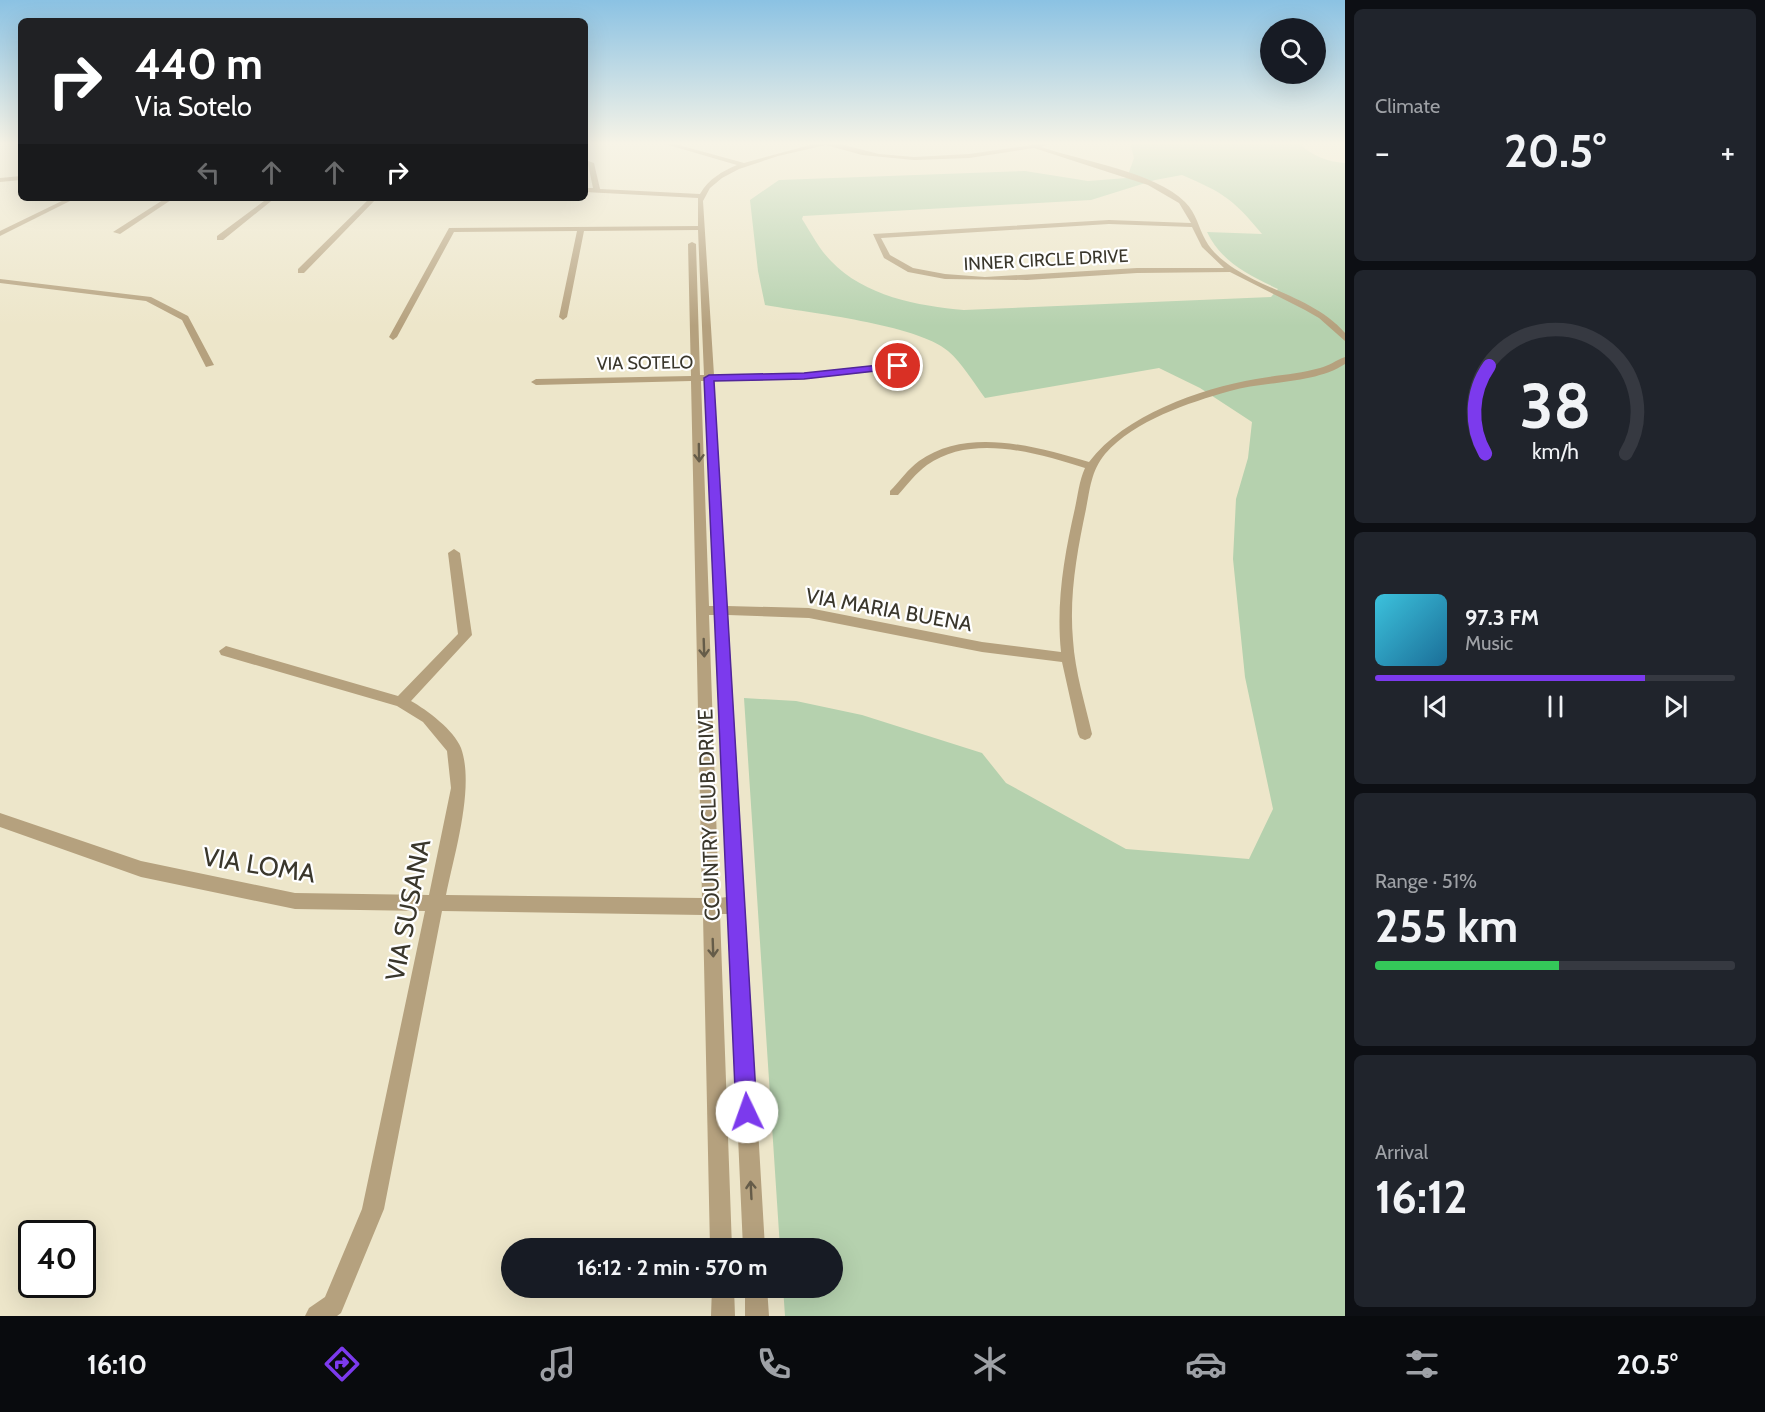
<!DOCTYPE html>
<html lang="en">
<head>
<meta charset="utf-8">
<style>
	:root { --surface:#171b24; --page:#20242c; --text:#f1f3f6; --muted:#9ea1a6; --line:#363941; --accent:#7c3aed }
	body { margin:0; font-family:Cabin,sans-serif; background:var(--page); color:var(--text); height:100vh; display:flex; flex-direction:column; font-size:22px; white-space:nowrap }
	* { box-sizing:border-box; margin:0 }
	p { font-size:20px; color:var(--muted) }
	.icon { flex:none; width:33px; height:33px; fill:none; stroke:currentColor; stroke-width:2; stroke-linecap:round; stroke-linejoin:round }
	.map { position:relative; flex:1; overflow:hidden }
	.details { display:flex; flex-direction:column; gap:9px; padding:9px; background:#0d0f14; width:420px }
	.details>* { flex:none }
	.hud { position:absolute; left:18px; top:18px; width:570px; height:183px; border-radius:9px; box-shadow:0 6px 24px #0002; background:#202124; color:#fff; overflow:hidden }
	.tools { position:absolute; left:1260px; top:18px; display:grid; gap:12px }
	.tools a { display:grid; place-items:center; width:66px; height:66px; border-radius:50%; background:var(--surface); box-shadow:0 6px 24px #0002; font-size:30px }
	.speed { position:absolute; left:18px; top:1220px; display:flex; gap:12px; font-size:30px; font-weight:700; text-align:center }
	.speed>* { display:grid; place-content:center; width:78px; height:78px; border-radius:50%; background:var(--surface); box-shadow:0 6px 24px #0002; line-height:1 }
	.speed .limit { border:3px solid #111; border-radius:9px; background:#fff; color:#111 }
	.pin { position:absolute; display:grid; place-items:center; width:51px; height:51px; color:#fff; margin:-26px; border:3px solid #fff; border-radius:50%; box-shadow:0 2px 6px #0007 }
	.me { position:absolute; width:66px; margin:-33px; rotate:357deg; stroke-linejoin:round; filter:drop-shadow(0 0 4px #0008) }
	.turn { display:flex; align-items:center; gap:21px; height:126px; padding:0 18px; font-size:27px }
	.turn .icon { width:78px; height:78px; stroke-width:2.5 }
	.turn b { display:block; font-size:42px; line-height:51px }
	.lanes { display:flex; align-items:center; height:57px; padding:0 18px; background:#0003; justify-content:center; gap:30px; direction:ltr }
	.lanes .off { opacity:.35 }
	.big { font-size:45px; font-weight:700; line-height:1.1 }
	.details .tile { flex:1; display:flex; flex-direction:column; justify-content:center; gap:9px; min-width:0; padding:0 21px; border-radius:9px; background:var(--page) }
	.details .dial { align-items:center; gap:0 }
	.dial svg { height:156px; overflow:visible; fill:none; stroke:var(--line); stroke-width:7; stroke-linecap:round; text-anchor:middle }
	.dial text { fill:var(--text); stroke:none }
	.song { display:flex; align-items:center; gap:18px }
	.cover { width:72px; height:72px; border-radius:9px; background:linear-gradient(135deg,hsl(190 70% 55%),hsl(200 70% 35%)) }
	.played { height:6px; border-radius:3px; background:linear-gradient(90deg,var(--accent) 75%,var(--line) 75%) }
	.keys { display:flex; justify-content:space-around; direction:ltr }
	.heat { display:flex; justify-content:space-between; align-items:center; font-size:33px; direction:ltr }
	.charge { height:9px; border-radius:4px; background:linear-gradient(90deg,#34c759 51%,var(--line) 0) }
	.trip { position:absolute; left:501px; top:1238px; width:342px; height:60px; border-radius:30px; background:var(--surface); box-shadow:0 6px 24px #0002; font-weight:700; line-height:60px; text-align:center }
	.tabs { display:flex; height:96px; justify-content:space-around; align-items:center; background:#090b0e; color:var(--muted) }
	.tabs .icon { width:42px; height:42px }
	.tabs .active { color:var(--accent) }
	.tabs b { font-size:27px; color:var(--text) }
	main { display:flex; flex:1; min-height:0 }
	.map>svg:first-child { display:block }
	.green { fill:#b5d1ae; fill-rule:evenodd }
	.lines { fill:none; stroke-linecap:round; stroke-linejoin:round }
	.minor { fill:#b5a17e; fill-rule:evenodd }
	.oneway { stroke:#655c49 }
	.route { fill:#7c3aed; stroke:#51269a; stroke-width:1.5 }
	.labels { text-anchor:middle; stroke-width:4.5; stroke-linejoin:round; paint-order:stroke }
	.far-street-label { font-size:18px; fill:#3a372c; stroke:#fff }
	.street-label { font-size:21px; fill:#3a372c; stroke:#fff }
	.near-street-label { font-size:26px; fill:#3a372c; stroke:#fff }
</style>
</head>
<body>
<main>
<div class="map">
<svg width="1345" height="1316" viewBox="0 0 1345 1316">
	<rect width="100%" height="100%" fill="#ede6ca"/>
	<path class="green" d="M 1130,142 L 1298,142 C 1310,155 1327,162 1345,163 L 1345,1316 L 785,1316 L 783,1287 L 832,1287 L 832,1248 L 780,1248 L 744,698 L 796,701 L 862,715 L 982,753 L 1006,783 L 1126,849 L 1249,859 L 1273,809 L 1245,677 L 1233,559 L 1236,499 L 1248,458 L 1252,422 L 1200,388 L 1159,368 L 985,398 C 974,383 962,363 948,351 C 916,324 809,313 765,305 L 758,271 L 750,200 L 779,180 L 1025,171 L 1088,181 L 1127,178 L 1134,158 ZM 1182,175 C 1224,193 1233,199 1262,234 L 1207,232 C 1221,262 1249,275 1278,289 L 1271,297 L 964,310 C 918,306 864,296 831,261 C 819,249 811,233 802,219 L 803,216 L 1091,200 L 1155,180 Z"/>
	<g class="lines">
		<path class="minor" d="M 658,142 L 668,142 L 744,163 L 821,142 L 832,142 L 879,154 L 914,157 L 969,154 L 1054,142 L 1041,147 C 1082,161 1155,172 1185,202 C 1197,214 1198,227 1206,241 C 1212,252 1224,262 1235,269 C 1271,292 1316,300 1345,333 L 1345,341 L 1319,318 L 1305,310 L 1230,272 L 1137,273 L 1027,280 L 945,279 L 908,272 L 884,258 L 873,234 L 1109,220 L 1191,223 L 1179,203 L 1148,185 L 1034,148 L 969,158 L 914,160 L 862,155 L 826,145 L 778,156 L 739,169 L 722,178 L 710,188 L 703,201 L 714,375 L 804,373 L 898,363 L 903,366 L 898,369 L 804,379 L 714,381 L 727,606 L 809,608 L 982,642 L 1061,652 C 1056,603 1064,556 1075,508 C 1078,495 1079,481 1085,468 C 1037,453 972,433 927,465 C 916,473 907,485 898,495 L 890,495 L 890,491 C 900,481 908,469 919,461 C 968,426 1037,447 1089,462 C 1125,415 1199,389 1256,379 C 1277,375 1299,374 1320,368 C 1329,366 1336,360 1345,357 L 1345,364 C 1315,384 1265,381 1230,391 C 1188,403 1135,420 1105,454 C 1091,471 1090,489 1086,509 C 1077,552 1069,596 1073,640 C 1075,672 1085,703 1092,734 L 1090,738 L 1085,740 L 1080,738 L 1078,734 L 1062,662 L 982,652 L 809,618 L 728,615 L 765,1248 L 743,1248 L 728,914 L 720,914 L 732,1248 L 710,1248 L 703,915 L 442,911 L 384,1209 L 341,1313 L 337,1316 L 305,1316 L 309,1308 L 325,1297 L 362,1209 L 425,911 L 295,909 L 141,877 L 0,827 L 0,813 L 141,861 L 295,893 L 429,895 L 451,788 L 447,751 L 423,722 L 397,706 L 221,655 L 219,651 L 226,646 L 398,696 L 458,634 L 448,553 L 454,549 L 460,553 L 472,635 L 411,701 C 427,710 454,730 461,748 C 475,787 454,855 446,895 L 702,898 L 691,381 L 536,385 L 531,382 L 536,379 L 691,376 L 688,244 L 692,242 L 696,244 L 700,375 L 704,375 L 698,230 L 584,231 L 567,317 L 563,320 L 559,317 L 577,231 L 454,232 L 397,337 L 393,340 L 389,337 L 449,228 L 698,226 L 698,198 L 585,192 L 585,188 L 593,188 L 588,164 L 585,164 L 585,160 L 594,163 L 600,189 L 700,194 C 708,179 723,171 737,165 ZM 1109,224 L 1192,227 L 1202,247 L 1224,268 L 1137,268 L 985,277 L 945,274 L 913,268 L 890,255 L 881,238 ZM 701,381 L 705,381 L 715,606 L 709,606 ZM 709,615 L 715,615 L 727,897 L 719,898 Z
			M 21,176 L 21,180 L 0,182 L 0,178 Z
			M 68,198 L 76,198 L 0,236 L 0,231 Z
			M 166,198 L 174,198 L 120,234 L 113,232 Z
			M 268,198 L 275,198 L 223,240 L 217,240 L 217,236 Z
			M 370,198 L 377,198 L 304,273 L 298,273 L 298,269 Z
			M 0,279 L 151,297 L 188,316 L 214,365 L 206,367 L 182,320 L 146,301 L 0,283 Z
			M 712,1287 L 734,1287 L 735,1316 L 711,1316 Z
			M 745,1287 L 767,1287 L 769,1316 L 745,1316 Z"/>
	</g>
	<defs><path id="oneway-shaft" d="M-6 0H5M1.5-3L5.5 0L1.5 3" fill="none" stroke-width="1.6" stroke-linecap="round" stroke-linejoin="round" transform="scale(1.5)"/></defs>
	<g class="oneway">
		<use href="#oneway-shaft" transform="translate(699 453) rotate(89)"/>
		<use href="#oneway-shaft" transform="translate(704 648) rotate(88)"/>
		<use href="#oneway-shaft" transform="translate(713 948) rotate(88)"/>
		<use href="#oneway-shaft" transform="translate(751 1190) rotate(-93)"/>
	</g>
	<linearGradient id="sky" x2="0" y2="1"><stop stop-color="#8bc2e3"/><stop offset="0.44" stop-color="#f7f4e7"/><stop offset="1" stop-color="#f7f4e7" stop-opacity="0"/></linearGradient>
	<rect width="1345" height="326" fill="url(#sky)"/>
	<path class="route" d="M 898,363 L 902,364 L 902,368 L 804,379 L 714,381 L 757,1112 L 754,1119 L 747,1122 L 739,1119 L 736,1112 L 704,378 L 709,375 L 804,373 Z"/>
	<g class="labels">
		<g class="far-street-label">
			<text transform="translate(1046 260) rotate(-3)" y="6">INNER CIRCLE DRIVE</text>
			<text transform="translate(645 363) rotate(-1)" y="6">VIA SOTELO</text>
		</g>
		<g class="street-label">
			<text transform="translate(889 610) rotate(10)" y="7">VIA MARIA BUENA</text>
			<text transform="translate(709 815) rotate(-92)" y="7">COUNTRY CLUB DRIVE</text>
		</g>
		<g class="near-street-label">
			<text transform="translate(259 865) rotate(9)" y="9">VIA LOMA</text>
			<text transform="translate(408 910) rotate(-79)" y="9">VIA SUSANA</text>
		</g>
	</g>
</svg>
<div class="tools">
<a><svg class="icon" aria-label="search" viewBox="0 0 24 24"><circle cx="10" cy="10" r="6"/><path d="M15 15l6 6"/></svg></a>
</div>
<div class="speed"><div class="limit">40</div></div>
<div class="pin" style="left:898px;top:366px;background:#d93025"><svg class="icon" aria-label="arrive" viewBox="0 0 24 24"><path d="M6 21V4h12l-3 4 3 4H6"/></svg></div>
<svg class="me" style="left:747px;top:1112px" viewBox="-20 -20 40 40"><circle r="19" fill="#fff"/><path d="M0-13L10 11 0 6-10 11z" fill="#7c3aed"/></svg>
<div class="trip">16:12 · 2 min · 570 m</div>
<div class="hud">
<div class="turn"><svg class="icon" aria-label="right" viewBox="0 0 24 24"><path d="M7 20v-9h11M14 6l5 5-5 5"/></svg><div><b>440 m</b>Via Sotelo</div></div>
<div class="lanes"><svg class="icon off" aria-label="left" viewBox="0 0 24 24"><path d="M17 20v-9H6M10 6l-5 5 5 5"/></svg><svg class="icon off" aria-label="ahead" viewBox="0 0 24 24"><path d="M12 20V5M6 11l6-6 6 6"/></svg><svg class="icon off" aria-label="ahead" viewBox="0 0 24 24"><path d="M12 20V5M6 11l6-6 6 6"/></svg><svg class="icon" aria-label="right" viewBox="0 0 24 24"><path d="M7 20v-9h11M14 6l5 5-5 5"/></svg></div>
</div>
</div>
<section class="details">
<div class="tile"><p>Climate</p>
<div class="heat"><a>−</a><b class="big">20.5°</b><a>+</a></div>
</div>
<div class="tile dial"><svg viewBox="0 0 100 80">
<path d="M14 69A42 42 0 1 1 86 69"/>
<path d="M14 69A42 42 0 0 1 16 24" stroke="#7c3aed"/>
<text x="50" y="56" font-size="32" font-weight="700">38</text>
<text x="50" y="72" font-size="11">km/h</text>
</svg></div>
<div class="tile">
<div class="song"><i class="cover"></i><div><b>97.3 FM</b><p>Music</p></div></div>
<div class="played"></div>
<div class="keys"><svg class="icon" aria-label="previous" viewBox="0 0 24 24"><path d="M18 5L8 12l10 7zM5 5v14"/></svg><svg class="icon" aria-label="pause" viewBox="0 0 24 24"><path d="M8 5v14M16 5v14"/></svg><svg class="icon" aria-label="next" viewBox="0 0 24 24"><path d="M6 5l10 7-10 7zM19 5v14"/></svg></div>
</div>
<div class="tile"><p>Range · 51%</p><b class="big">255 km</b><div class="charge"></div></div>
<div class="tile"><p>Arrival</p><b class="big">16:12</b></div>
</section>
</main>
<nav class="tabs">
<b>16:10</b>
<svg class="icon active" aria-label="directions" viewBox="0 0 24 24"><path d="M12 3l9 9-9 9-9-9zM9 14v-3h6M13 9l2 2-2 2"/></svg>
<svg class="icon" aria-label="music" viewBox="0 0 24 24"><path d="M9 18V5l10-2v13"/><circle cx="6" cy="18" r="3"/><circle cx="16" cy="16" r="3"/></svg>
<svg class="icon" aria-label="phone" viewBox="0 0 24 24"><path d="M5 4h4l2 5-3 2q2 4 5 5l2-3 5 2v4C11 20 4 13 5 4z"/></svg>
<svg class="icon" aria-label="climate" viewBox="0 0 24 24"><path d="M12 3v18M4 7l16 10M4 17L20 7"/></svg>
<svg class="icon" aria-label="car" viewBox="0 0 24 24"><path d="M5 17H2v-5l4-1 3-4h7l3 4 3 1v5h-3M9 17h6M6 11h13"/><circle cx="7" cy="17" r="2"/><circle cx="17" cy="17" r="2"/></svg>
<svg class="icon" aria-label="filters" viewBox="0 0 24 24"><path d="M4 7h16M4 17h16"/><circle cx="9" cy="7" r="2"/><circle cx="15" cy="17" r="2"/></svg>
<b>20.5°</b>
</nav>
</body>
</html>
